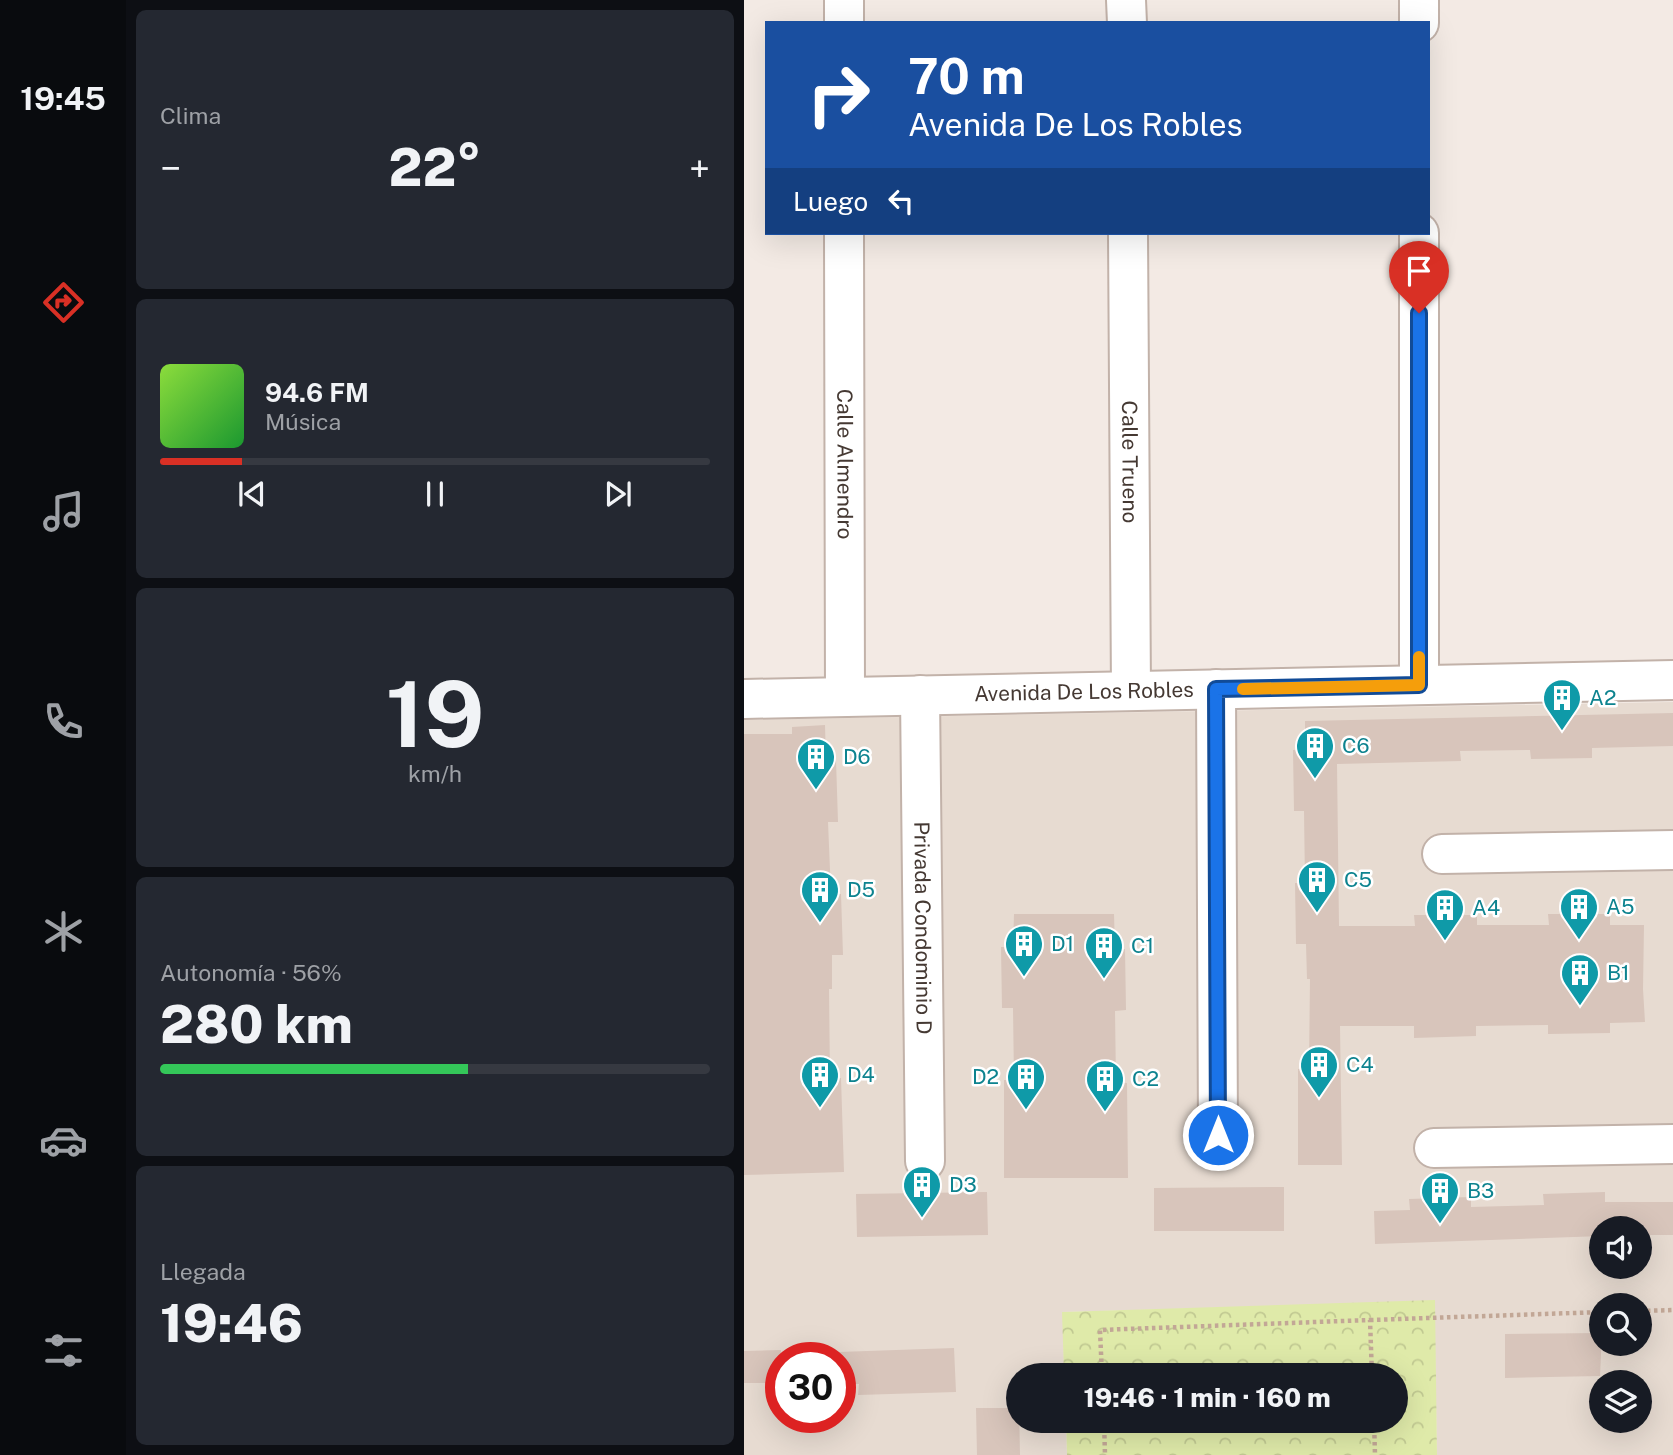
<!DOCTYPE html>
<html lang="es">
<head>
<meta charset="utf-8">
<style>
	:root { --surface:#171b24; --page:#242831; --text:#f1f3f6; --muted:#9ea1a6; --line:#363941; --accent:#d93025 }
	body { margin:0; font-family:"Public Sans",sans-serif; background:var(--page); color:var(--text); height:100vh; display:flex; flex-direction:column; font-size:26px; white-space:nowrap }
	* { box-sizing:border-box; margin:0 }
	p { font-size:23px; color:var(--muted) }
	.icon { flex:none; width:38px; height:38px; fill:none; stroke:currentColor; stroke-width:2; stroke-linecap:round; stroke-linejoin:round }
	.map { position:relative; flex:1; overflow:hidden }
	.sheet { display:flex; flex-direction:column; gap:10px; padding:10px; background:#0d0f14; width:618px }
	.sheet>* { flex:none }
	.hud { position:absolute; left:21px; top:21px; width:665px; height:214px; border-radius:0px; box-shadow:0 7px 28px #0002; background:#1a4fa0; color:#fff; overflow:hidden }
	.controls { position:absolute; left:845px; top:1216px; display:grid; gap:14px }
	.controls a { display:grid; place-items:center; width:63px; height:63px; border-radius:50%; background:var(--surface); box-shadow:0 7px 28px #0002; font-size:35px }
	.speed { position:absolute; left:21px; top:1342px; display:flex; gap:14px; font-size:35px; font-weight:700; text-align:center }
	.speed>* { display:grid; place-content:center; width:91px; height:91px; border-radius:50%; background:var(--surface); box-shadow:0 7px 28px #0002; line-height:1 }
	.speed .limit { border:10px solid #d22; background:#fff; color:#111 }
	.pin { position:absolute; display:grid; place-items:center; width:60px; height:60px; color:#fff; margin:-72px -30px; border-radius:50% 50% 50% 0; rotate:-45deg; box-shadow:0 0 7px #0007 }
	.pin .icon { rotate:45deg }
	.me { position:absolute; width:77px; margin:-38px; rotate:0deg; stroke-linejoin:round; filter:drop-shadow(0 0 5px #0008) }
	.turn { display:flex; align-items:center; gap:24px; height:147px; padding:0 28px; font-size:32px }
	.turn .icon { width:91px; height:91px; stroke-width:2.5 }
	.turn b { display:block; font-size:49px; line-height:60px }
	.then { display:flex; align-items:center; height:66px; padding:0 28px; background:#0003; gap:14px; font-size:26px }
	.big { font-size:52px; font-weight:800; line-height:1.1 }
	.sheet .card { flex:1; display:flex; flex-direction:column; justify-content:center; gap:10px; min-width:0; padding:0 24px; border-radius:10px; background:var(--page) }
	.sheet .dial { align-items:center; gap:0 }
	.dial b { font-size:91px; line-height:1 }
	.song { display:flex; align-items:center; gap:21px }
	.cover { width:84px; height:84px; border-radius:10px; background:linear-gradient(135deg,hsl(90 70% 55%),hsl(130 70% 35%)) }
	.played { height:7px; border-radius:4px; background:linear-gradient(90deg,var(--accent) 15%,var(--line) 15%) }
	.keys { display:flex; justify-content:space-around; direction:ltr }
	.heat { display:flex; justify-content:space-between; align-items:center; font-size:38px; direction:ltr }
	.charge { height:10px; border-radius:5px; background:linear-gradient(90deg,#34c759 56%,var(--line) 0) }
	.trip { position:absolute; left:262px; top:1363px; width:402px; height:70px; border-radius:35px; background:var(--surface); box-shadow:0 7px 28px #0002; font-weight:800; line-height:70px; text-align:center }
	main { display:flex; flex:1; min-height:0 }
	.tabs { display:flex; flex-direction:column; width:126px; justify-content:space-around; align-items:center; background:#090b0e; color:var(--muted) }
	.tabs .icon { width:49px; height:49px }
	.tabs .current { color:var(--accent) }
	.tabs b { font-size:32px; color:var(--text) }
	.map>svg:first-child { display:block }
	.residential { fill:#e7dbd1; fill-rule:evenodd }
	.forest { fill:url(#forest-crowns) }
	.building { fill:#d8c5bb }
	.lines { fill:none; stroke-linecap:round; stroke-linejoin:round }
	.minor-casing { stroke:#c2b2a9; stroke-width:42 }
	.path { stroke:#c2a796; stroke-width:4.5; stroke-dasharray:3.5 3.5; stroke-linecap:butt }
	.minor { stroke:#fff; stroke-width:38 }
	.route-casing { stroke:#114b97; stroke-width:18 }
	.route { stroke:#1a73e8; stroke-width:12 }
	.slow { stroke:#f59e0b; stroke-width:12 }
	.labels { text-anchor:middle; stroke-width:5; stroke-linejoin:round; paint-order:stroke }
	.street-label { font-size:21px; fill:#453933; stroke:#fff }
	.culture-label { font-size:21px; fill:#0d838f; stroke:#fff; text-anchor:start }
</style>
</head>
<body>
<main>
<nav class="tabs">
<b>19:45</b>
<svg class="icon current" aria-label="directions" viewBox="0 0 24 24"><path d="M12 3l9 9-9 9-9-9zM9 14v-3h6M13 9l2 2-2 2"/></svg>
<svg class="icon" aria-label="music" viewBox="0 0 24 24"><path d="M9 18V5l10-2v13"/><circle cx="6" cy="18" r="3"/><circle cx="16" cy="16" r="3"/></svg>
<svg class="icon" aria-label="phone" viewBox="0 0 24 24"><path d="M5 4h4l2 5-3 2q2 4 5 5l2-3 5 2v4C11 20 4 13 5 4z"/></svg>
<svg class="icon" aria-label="climate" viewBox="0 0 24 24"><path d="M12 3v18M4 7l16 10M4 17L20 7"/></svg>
<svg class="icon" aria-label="car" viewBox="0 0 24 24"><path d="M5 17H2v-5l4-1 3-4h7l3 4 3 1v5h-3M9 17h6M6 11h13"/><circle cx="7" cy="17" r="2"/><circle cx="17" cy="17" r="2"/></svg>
<svg class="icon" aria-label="filters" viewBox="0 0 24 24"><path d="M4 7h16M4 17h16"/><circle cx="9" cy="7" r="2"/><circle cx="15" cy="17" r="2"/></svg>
</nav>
<section class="sheet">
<div class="card"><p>Clima</p>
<div class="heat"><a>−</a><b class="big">22°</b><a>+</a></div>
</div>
<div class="card">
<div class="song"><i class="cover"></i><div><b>94.6 FM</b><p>Música</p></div></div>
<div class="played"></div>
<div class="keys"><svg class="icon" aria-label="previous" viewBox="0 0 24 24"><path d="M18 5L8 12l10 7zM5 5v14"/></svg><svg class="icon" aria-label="pause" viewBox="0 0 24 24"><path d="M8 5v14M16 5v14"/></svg><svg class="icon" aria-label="next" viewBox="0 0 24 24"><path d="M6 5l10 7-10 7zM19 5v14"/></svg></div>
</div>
<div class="card dial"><b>19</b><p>km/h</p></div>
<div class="card"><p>Autonomía · 56%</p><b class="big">280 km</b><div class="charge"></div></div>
<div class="card"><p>Llegada</p><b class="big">19:46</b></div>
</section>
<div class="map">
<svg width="930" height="1455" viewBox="0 0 930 1455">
	<defs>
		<pattern id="forest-crowns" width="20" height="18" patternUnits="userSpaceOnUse" patternTransform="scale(1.75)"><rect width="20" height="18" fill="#dfeaa9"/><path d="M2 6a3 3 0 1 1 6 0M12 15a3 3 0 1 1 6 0" fill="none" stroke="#c1c992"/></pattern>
	</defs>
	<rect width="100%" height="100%" fill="#f3eae4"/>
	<path class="residential" d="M 929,702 L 929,1455 L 693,1455 L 690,1302 L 319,1312 L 320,1375 L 275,1376 L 275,1421 L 322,1421 L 323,1455 L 0,1455 L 0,720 ZM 858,1228 L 896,1228 L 896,1267 L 858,1267 ZM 858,1306 L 896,1306 L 896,1344 L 858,1344 ZM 37,1358 L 96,1358 L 96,1418 L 37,1418 ZM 858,1382 L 896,1382 L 896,1421 L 858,1421 Z"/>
	<path class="forest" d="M 691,1300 L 693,1455 L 323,1455 L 322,1421 L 653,1421 L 653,1376 L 320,1375 L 318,1312 Z"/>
	<path class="building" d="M 930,713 L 930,746 L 848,748 L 848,758 L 787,759 L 786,750 L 716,751 L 717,761 L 593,764 L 595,926 L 671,926 L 670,915 L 733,915 L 733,925 L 805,925 L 804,914 L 866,914 L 866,925 L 900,925 L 899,989 L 901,1022 L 866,1023 L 866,1033 L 804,1034 L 804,1025 L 732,1026 L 732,1036 L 670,1038 L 670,1026 L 596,1026 L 598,1165 L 554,1165 L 554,1069 L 565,1068 L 566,979 L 563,979 L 562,944 L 552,944 L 551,883 L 561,883 L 560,811 L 550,811 L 549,750 L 561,749 L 561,721 Z
		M 81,725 L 82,761 L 92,760 L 94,822 L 84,822 L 87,894 L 97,894 L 99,955 L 88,955 L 88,989 L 85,989 L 86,1078 L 97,1078 L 100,1172 L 0,1175 L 0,734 L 48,734 L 48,727 Z
		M 270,914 L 370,914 L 371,949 L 381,949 L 382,1010 L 371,1011 L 372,1082 L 383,1083 L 384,1178 L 260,1178 L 260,1080 L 270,1080 L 269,1008 L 258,1008 L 257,947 L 269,947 Z
		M 540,1187 L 540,1231 L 410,1231 L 410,1188 Z
		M 243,1192 L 244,1235 L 113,1237 L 112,1194 Z
		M 861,1192 L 861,1202 L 930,1202 L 930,1235 L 896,1235 L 896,1228 L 858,1228 L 858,1236 L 631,1244 L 630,1211 L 666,1210 L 665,1199 L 727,1197 L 727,1207 L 800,1205 L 799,1194 Z
		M 858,1333 L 856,1376 L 761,1378 L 761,1334 Z
		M 210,1348 L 212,1392 L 114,1395 L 115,1384 L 96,1384 L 96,1358 L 37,1358 L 37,1383 L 0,1383 L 0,1351 L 37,1350 L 37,1354 Z
		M 232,1408 L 275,1408 L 276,1455 L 233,1455 Z"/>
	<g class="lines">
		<defs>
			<g id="minor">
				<path d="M 100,0 L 100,23"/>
				<path d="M 382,0 L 383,23"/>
				<path d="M 675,23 L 675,0"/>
				<path id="s1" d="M 100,233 L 101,697"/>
				<path id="s2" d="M 384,233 L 387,691"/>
				<path d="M 675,685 L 675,233"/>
				<path d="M 472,689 L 474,1135"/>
				<path id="s3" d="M 176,695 L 181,1161"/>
				<path id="s4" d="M 0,699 L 930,680"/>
				<path d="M 698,854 L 930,850"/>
				<path d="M 690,1148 L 930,1144"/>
			</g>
		</defs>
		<use href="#minor" class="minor-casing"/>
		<path class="path" d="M 896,1311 L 930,1310
			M 626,1320 L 858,1312
			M 358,1376 L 356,1330 L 626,1320 L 628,1376
			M 360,1421 L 361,1455
			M 630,1421 L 631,1455"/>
		<use href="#minor" class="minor"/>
	</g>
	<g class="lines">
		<defs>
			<path id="route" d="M 474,1135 L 472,689 L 675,685 L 675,313"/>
		</defs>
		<use href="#route" class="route-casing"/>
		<use href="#route" class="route"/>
		<path class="slow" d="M 499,689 L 675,685 L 675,657"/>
	</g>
	<defs>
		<symbol id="building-pin" viewBox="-11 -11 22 30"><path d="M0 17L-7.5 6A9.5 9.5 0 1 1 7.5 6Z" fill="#0f9aa8" stroke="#fff"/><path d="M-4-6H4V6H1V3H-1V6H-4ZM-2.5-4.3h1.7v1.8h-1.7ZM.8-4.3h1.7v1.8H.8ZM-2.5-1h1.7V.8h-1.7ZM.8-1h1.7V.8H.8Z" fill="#fff"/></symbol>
	</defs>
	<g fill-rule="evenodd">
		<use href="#building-pin" x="796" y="676" width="44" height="60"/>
		<use href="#building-pin" x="549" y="724" width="44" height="60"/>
		<use href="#building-pin" x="50" y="735" width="44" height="60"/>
		<use href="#building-pin" x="551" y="858" width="44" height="60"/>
		<use href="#building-pin" x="54" y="868" width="44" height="60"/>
		<use href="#building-pin" x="813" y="885" width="44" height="60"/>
		<use href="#building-pin" x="679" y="886" width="44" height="60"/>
		<use href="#building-pin" x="258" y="922" width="44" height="60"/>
		<use href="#building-pin" x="338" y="924" width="44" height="60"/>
		<use href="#building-pin" x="814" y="951" width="44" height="60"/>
		<use href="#building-pin" x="553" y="1043" width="44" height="60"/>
		<use href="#building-pin" x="54" y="1053" width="44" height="60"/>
		<use href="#building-pin" x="260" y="1055" width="44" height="60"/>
		<use href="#building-pin" x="339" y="1057" width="44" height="60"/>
		<use href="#building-pin" x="156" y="1163" width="44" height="60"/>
		<use href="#building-pin" x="674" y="1169" width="44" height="60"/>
	</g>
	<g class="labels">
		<g class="street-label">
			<text dy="7" stroke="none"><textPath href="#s2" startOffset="229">Calle Trueno</textPath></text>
			<text dy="7" stroke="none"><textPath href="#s1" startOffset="231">Calle Almendro</textPath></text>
			<text dy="7" stroke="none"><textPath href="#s4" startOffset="340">Avenida De Los Robles</textPath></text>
			<text dy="7" stroke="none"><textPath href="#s3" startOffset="233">Privada Condominio D</textPath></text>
		</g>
		<g class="culture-label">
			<text x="845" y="705">A2</text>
			<text x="598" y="753">C6</text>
			<text x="99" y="764">D6</text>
			<text x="600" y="887">C5</text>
			<text x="103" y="897">D5</text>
			<text x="862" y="914">A5</text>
			<text x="728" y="915">A4</text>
			<text x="307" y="951">D1</text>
			<text x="387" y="953">C1</text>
			<text x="863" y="980">B1</text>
			<text x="602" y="1072">C4</text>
			<text x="103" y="1082">D4</text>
			<text x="255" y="1084" text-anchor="end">D2</text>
			<text x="388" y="1086">C2</text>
			<text x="205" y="1192">D3</text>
			<text x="723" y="1198">B3</text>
		</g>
	</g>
</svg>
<div class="controls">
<a><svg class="icon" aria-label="sound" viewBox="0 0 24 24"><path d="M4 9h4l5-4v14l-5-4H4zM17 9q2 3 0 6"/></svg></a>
<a><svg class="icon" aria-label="search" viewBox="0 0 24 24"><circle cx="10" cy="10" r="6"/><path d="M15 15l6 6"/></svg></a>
<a><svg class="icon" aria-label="layers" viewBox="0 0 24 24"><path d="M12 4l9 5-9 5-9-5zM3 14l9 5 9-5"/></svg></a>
</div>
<div class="speed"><div class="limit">30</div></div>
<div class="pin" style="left:675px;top:313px;background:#d93025"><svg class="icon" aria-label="arrive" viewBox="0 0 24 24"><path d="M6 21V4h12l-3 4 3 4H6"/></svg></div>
<svg class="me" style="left:474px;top:1135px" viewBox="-20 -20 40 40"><circle r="17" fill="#1a73e8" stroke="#fff" stroke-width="3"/><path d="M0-11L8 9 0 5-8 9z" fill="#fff"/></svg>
<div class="trip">19:46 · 1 min · 160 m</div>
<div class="hud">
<div class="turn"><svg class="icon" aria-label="right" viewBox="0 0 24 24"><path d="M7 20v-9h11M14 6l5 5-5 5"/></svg><div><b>70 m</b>Avenida De Los Robles</div></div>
<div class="then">Luego<svg class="icon" aria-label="left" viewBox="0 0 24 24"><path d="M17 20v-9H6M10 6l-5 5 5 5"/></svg></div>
</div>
</div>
</main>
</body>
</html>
